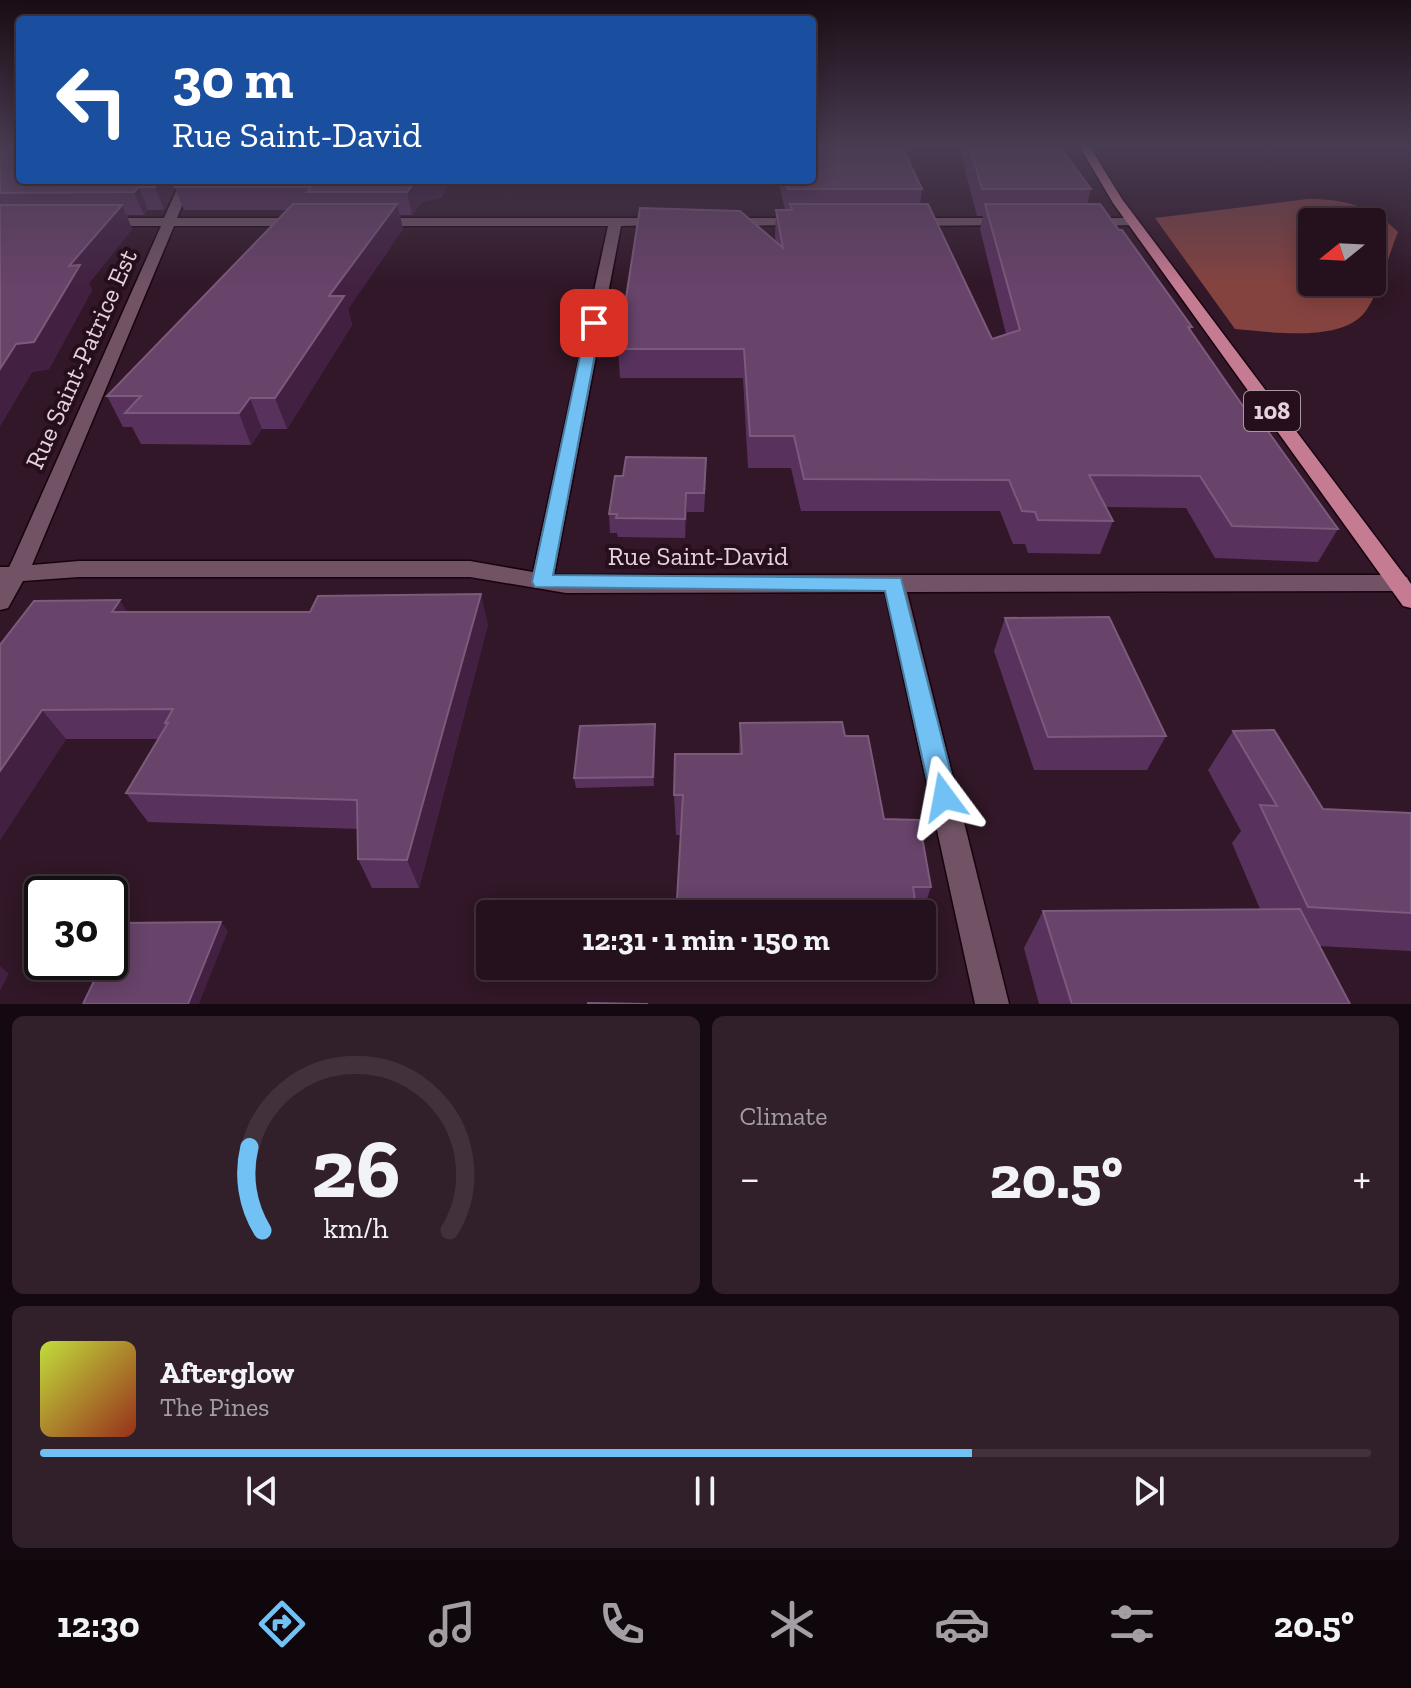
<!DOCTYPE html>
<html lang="en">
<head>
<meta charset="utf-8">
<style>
	:root { --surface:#25111d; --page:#311f2a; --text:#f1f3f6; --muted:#a39da4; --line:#42313b; --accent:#72c1f5 }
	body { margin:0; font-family:"Zilla Slab",serif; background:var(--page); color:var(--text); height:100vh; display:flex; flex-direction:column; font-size:30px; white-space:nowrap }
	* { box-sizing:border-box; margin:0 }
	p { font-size:26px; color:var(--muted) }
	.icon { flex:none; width:44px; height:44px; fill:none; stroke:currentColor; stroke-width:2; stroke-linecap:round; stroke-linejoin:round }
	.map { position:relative; height:1004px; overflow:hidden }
	.drawer { display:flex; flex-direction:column; gap:12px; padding:12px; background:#140910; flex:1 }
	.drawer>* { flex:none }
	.banner { position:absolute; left:16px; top:16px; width:800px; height:168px; border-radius:8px; box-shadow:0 4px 20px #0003,0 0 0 2px var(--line); background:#1a4fa0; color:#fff; overflow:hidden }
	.needle { width:52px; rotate:252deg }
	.fabs { position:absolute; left:1298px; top:208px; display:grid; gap:16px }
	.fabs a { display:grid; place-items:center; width:88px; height:88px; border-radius:8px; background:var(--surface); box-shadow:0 4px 20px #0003,0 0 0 2px var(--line); font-size:40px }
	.speed { position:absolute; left:24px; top:876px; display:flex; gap:16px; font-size:40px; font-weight:700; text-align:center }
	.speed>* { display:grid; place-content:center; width:104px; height:104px; border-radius:50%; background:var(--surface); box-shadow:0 4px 20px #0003,0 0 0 2px var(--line); line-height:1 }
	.speed .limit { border:4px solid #111; border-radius:12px; background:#fff; color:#111 }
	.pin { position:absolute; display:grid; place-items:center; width:68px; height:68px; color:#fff; margin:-34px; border-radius:16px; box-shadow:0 4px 12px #0006 }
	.me { position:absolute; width:88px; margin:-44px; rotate:347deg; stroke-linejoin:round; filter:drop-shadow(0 0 6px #0008) }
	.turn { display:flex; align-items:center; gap:28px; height:168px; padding:0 24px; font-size:36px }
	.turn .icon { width:104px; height:104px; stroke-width:2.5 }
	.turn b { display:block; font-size:56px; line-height:68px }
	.big { font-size:60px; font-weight:700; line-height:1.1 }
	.drawer .card { flex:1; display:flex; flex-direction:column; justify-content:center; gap:12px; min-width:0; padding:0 28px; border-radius:12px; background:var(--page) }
	.drawer .dial { align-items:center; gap:0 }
	.dial svg { height:208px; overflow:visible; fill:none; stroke:var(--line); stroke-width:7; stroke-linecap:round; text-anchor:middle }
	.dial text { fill:var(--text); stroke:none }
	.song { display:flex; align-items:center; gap:24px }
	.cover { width:96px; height:96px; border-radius:12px; background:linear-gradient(135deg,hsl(70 70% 55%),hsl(10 70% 35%)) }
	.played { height:8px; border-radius:4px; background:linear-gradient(90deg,var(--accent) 70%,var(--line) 70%) }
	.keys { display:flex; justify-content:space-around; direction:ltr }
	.heat { display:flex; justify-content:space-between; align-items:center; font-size:44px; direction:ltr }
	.drawer .tiles { flex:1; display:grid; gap:12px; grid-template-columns:1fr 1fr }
	.card:last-child { grid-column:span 2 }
	.trip { position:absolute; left:476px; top:900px; width:460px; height:80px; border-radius:8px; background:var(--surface); box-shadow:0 4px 20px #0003,0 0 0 2px var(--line); font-weight:700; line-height:80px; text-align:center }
	.tabs { display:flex; height:128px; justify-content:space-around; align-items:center; background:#0f070c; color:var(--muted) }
	.tabs .icon { width:56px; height:56px }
	.tabs .current { color:var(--accent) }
	.tabs b { font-size:36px; color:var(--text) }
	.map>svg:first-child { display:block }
	.forest { fill:#85433f; fill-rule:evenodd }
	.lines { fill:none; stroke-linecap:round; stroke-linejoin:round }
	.minor-casing { stroke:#170310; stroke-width:3 }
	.major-casing { stroke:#170310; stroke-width:3 }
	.minor { fill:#715365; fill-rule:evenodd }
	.major { fill:#c57b92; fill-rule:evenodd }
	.wall { fill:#58325d }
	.shaded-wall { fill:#422041 }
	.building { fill:#68436a; stroke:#7b5a7c; stroke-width:2 }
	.route { fill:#72c1f5; stroke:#4a7d9f; stroke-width:2 }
	.labels { text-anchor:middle; stroke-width:8; stroke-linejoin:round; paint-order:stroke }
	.shield { fill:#260e1d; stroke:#ab97a3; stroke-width:2 }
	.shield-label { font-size:24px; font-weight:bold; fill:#e4d2dc }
	.street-label { font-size:26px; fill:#e4d2dc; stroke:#260e1d }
</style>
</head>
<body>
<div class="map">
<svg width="1411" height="1004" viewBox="0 0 1411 1004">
	<rect width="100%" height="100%" fill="#311727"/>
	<path class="forest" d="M 1307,199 C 1343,199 1372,205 1398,232 C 1390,251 1377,298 1365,312 C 1341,343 1271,332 1235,329 L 1155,218 ZM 1312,222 L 1372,222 L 1372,282 L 1312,282 Z"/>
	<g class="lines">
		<defs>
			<path id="minor" d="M 181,180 L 193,180 L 177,218 L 301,218 L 307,222 L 301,226 L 174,226 L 32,565 L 79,561 L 470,561 L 533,572 L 608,226 L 377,226 L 371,222 L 377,218 L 665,218 L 669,219 L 669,225 L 621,226 L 554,575 L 1399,575 L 1407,577 L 1410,583 L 1407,589 L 1399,591 L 907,592 L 1009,1004 L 975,1004 L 885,592 L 566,593 L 470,577 L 79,577 L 23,581 L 8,608 L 0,610 L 0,567 L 9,567 L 13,559 L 161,226 L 105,226 L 99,222 L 105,218 L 164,218 Z
				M 801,218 L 805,219 L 805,225 L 725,226 L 719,222 L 725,218 Z
				M 1009,218 L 1013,219 L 1013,225 L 909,226 L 903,222 L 909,218 Z
				M 1133,218 L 1139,222 L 1137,225 L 1089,226 L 1083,222 L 1089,218 Z"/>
			<path id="major" d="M 1080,147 L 1090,147 L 1122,199 L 1411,584 L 1411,608 L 1403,606 L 1113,203 Z"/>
		</defs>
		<use href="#minor" class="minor-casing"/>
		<use href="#major" class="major-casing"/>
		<use href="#minor" class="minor"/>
		<use href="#major" class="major"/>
	</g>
	<path class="wall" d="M 0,147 L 20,180 L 452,180 L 441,198 L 422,202 L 412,215 L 400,215 L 403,229 L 348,309 L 352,325 L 287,429 L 262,429 L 251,445 L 141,444 L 132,427 L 123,427 L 107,396 L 287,210 L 184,210 L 175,188 L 164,210 L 148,210 L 144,215 L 127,215 L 132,229 L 89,283 L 92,290 L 49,369 L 32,372 L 0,426 Z
		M 959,147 L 1061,147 L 1065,154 L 1091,189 L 1087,204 L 1192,327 L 1190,331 L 1245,409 L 1338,529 L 1318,562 L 1215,558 L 1186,508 L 1105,507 L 1113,521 L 1100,554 L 1028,553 L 1025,544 L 1013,544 L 1000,511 L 801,511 L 791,468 L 748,468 L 743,378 L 620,378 L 618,349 L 776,243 L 775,236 L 776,210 L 785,210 L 778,180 L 812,180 L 922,189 L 920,204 L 992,339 L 1006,334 L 980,229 L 983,216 L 977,216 Z
		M 706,477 L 704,512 L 687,512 L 685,538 L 618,537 L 617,533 L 610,533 L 609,514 Z
		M 127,612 L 488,624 L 419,888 L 372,888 L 358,859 L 357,829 L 148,822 L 126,793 L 158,739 L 66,739 L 0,840 L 0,645 Z
		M 1005,618 L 1166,736 L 1147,770 L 1034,770 L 994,651 Z
		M 740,723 L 845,736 L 884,819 L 931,887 L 922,914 L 678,914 L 677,900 L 681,835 L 676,835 L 674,795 L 739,754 Z
		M 1233,731 L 1323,809 L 1411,813 L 1411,951 L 1319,946 L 1350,1004 L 1039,1004 L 1024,948 L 1043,911 L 1260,909 L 1232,843 L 1241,831 L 1208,770 Z
		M 655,734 L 654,786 L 576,788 L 574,778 Z"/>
	<path class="shaded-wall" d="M 159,180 L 179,180 L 164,210 L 155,187 Z
		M 416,180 L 452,180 L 441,198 L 422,202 L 412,215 L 407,192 Z
		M 139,187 L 148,210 L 144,215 L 134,192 Z
		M 397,204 L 403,229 L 348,309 L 352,325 L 287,429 L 275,398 L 329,296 Z
		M 122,205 L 132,229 L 89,283 L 92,290 L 49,369 L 32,372 L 0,426 L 0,369 L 69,266 Z
		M 250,398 L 262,429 L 251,445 L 239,413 Z
		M 686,493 L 687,512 L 685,538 L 685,519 Z
		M 481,594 L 488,624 L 419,888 L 407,860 Z
		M 120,600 L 138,630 L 112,612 Z
		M 42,710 L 66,739 L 0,840 L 0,771 Z
		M 655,724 L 655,734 L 654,786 L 653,777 Z
		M 221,922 L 228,931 L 199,1004 L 188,1004 Z
		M 0,966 L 9,974 L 0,991 Z"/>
	<path class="building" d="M 0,147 L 20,147 L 20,180 L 159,180 L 155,187 L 139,187 L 134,192 L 0,193 Z
		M 812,147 L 902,147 L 922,189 L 788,189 L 785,180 L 812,180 Z
		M 970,147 L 1061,147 L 1065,154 L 1091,189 L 982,189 Z
		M 178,180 L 416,180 L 407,192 L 307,192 L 311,187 L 175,187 Z
		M 293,204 L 397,204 L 329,296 L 344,296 L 275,398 L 250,398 L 239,413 L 125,413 L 141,396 L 107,396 Z
		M 790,204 L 928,204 L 992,339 L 1020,330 L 985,204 L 1100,204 L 1119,230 L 1122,230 L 1192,327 L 1188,327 L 1245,409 L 1252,409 L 1338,529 L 1232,526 L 1200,476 L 1089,475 L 1113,521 L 1038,520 L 1035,512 L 1022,511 L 1009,480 L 804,479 L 794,436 L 750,436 L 744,349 L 618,349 L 640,208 L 740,211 L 783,248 L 776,210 L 792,210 Z
		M 0,205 L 122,205 L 69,266 L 80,265 L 34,342 L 16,344 L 0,369 Z
		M 626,457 L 706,458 L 704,493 L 686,493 L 685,519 L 616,518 L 617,514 L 609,514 L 615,476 L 623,476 Z
		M 481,594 L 407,860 L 358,859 L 357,800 L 126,793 L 168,723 L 165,723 L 173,709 L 42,710 L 0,771 L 0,645 L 34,601 L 120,600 L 112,612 L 310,612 L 318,596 Z
		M 1109,617 L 1166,736 L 1048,737 L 1005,618 Z
		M 842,722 L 845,736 L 868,736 L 884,819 L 919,820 L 931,887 L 913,887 L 916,907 L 868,906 L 869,914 L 727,914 L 726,902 L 677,900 L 683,795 L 674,795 L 675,754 L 742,754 L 740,723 Z
		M 655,724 L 653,777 L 574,778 L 580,726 Z
		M 1274,730 L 1323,809 L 1411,813 L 1411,913 L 1308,907 L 1260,805 L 1277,806 L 1233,731 Z
		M 1300,909 L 1350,1004 L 1072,1004 L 1043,911 Z
		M 221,922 L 188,1004 L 83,1004 L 103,962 L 110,962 L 110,948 L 122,923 Z
		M 588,1003 L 648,1004 L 588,1004 Z"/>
	<linearGradient id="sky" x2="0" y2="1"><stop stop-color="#1b0d15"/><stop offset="0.51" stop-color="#483c52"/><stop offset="1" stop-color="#483c52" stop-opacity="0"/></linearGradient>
	<rect width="1411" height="287" fill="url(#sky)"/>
	<path class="route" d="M 594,319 L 601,323 L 553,575 L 901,578 L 957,797 L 953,805 L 944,809 L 935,805 L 931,797 L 885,591 L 535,587 L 532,582 L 587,323 Z"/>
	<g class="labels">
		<rect class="shield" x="1244" y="391" width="56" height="40" rx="6"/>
		<g class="shield-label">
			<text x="1272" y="419">108</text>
		</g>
		<g class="street-label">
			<text transform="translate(81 359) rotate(-66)" y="9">Rue Saint-Patrice Est</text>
			<text x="698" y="565">Rue Saint-David</text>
		</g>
	</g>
</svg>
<div class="fabs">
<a><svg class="needle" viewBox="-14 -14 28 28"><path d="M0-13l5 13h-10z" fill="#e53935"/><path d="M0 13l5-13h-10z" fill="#a39da4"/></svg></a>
</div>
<div class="speed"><div class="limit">30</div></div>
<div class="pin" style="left:594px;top:323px;background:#d93025"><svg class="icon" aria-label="arrive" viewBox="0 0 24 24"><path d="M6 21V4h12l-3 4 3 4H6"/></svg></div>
<svg class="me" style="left:944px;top:797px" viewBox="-20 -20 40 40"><path d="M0-17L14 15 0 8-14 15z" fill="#72c1f5" stroke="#fff" stroke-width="4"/></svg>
<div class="trip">12:31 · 1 min · 150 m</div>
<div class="banner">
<div class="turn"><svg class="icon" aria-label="left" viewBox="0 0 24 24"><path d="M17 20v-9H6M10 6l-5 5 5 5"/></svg><div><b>30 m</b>Rue Saint-David</div></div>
</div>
</div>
<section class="drawer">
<div class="tiles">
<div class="card dial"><svg viewBox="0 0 100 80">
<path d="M14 69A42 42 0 1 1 86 69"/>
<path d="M14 69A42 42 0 0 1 9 37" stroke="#72c1f5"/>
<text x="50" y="56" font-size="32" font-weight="700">26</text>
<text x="50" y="72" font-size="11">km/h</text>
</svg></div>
<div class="card"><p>Climate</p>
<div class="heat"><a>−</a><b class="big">20.5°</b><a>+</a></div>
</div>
<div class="card">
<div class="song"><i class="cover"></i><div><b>Afterglow</b><p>The Pines</p></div></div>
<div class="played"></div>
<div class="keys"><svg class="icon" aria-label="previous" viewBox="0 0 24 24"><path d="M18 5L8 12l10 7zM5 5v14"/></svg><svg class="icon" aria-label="pause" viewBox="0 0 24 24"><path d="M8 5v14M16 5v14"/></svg><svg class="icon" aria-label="next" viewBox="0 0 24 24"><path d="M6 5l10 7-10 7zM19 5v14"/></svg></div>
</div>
</div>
</section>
<nav class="tabs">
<b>12:30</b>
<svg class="icon current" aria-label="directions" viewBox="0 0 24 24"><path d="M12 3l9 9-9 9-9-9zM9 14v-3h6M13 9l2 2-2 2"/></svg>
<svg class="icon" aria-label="music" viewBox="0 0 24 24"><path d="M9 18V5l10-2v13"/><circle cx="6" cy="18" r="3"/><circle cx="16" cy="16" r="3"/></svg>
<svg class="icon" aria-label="phone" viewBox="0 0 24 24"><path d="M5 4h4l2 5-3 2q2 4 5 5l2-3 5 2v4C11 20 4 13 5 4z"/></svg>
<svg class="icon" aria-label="climate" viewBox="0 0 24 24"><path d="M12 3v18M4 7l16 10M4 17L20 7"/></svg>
<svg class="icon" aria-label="car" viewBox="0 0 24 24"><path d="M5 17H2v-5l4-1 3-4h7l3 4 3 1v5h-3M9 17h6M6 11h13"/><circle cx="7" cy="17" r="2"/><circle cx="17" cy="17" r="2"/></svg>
<svg class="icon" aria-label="filters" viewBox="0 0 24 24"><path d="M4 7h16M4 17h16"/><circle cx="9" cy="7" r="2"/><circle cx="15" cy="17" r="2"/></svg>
<b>20.5°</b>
</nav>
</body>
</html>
